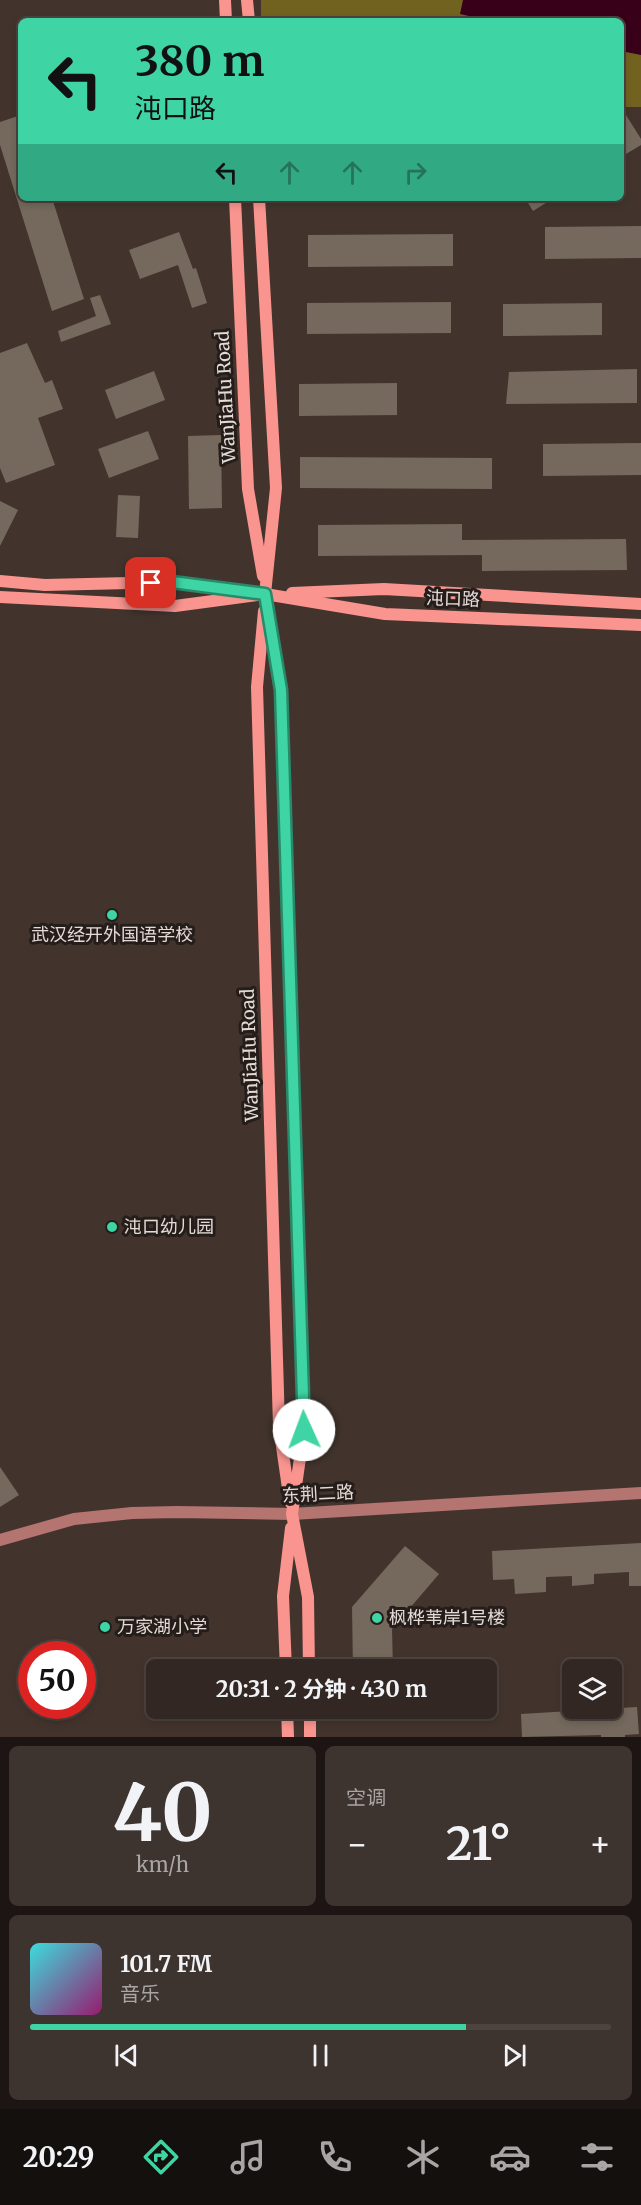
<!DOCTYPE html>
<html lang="zh">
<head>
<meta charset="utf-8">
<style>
	:root { --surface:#322722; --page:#3d332f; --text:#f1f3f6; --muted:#a8a5a5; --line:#4d4440; --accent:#3ed4a3 }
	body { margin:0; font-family:Merriweather,"Noto Sans SC",serif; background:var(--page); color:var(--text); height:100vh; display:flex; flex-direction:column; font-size:22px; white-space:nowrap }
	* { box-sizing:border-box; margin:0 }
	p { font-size:20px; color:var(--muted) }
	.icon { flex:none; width:33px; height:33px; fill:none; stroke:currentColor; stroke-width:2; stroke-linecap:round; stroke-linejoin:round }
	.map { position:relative; height:1737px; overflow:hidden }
	.sheet { display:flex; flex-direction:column; gap:9px; padding:9px; background:#1c1513; flex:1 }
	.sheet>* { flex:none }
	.guide { position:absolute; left:18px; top:18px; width:606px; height:183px; border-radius:9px; box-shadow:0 3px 9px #0003,0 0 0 2px var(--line); background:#3ed4a3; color:#111; overflow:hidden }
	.fabs { position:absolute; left:562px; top:1659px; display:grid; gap:12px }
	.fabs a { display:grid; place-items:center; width:60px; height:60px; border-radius:9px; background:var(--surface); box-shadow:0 3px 9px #0003,0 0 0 2px var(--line); font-size:30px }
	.speed { position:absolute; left:18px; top:1641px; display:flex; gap:12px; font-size:30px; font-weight:700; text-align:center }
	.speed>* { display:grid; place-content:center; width:78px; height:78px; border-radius:50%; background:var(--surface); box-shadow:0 3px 9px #0003,0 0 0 2px var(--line); line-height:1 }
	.speed .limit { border:9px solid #d22; background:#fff; color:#111 }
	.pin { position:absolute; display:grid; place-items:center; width:51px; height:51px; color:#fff; margin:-26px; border-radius:12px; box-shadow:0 3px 9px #0006 }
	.me { position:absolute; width:66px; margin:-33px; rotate:358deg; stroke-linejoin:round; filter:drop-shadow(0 0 4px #0008) }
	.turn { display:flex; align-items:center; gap:21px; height:126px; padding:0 18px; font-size:27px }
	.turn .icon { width:78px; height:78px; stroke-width:2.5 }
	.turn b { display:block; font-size:42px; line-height:51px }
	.lanes { display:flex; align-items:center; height:57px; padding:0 18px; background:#0003; justify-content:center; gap:30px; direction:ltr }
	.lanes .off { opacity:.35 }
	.big { font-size:45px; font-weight:700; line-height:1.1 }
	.sheet .tile { flex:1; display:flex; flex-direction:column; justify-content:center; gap:9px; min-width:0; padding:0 21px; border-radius:9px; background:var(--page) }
	.sheet .dial { align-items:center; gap:0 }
	.dial b { font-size:78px; line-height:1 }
	.song { display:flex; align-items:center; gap:18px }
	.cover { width:72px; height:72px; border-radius:9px; background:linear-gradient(135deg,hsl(180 70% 55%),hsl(320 70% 35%)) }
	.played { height:6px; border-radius:3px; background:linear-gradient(90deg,var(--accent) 75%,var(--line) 75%) }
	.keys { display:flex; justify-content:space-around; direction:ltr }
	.heat { display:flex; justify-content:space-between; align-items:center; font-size:33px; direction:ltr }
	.sheet .tiles { flex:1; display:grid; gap:9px; grid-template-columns:1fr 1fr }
	.tile:last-child { grid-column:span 2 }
	.trip { position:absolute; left:146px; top:1659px; width:351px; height:60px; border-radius:9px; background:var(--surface); box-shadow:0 3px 9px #0003,0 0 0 2px var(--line); font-weight:700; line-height:60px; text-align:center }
	.menu { display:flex; height:96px; justify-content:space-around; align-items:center; background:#14100e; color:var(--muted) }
	.menu .icon { width:42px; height:42px }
	.menu .current { color:var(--accent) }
	.menu b { font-size:27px; color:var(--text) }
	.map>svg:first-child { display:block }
	.green { fill:#726220 }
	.water { fill:#390019 }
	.building { fill:#74695c }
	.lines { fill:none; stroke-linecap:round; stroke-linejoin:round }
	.street { stroke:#b47470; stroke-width:12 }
	.secondary { stroke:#f9948f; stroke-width:12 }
	.route-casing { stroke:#288a6a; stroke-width:15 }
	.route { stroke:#3ed4a3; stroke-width:10 }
	.poi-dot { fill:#3ed4a3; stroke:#241d1a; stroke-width:2 }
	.labels { text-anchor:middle; stroke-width:6; stroke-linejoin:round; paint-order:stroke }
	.street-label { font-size:18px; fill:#e4dad6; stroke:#241d1a }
	.poi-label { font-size:18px; fill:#e4dad6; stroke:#241d1a; text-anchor:start }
</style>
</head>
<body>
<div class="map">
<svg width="641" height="1737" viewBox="0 0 641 1737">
	<rect width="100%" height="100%" fill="#42342d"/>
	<path class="green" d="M 261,0 L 641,0 L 641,107 L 621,107 L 621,21 L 261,21 Z"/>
	<path class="water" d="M 463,0 L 641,0 L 641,55 L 621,51 L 621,21 L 491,21 L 460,14 Z"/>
	<path class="building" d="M 621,107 L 641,139 L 641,145 L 621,157 Z
		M 21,115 L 21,198 L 52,198 L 84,299 L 52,311 L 0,145 L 0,122 Z
		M 525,198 L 554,198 L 533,211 Z
		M 641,226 L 641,258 L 545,259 L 545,227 Z
		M 179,232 L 193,269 L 196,268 L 207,303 L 192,308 L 178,265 L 140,279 L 129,250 Z
		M 453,234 L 453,266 L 308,267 L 308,235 Z
		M 100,295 L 111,324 L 61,342 L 58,331 L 96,316 L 90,298 Z
		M 451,302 L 451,333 L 307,334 L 307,303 Z
		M 602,303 L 602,335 L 503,336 L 503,304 Z
		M 27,343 L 45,383 L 52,380 L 63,409 L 38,418 L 55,465 L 6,483 L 0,468 L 0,353 Z
		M 637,369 L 637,403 L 506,404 L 509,372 Z
		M 154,371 L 165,400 L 116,419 L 105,390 Z
		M 397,383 L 397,415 L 299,416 L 299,384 Z
		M 148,431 L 159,459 L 109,478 L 98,449 Z
		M 221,435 L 222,508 L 189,509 L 188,436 Z
		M 641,443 L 641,475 L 543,476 L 543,444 Z
		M 300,457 L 492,458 L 492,489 L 300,488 Z
		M 118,495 L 140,496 L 138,538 L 116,537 Z
		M 0,501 L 18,510 L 0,546 Z
		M 462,524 L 462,540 L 626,539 L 627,570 L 482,571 L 482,555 L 318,556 L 318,525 Z
		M 0,1467 L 19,1495 L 0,1507 Z
		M 641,1543 L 641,1586 L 629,1586 L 629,1572 L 594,1574 L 594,1584 L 572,1586 L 572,1576 L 546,1577 L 546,1592 L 515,1594 L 514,1579 L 493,1580 L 492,1551 Z
		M 405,1546 L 439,1574 L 392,1629 L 393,1670 L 353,1670 L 352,1607 Z
		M 637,1707 L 639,1734 L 625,1735 L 625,1737 L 601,1737 L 601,1735 L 522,1737 L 521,1714 Z"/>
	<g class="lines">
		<path class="street" d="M 0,1540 L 74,1519 L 132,1513 L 177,1512 L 292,1514 L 641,1493"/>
		<path class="secondary" d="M 225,0 L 226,21
			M 247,0 L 249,21
			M 235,198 L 248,489 L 263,576
			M 259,198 L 276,488 L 265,594 L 281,690 L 304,1430 L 292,1514 L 308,1597 L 309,1670
			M 0,581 L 45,585 L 172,582 L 247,592
			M 292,593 L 384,589 L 641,604
			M 0,597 L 175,606 L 265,594 L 385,614 L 641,625
			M 264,611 L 257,687 L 279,1426 L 290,1502
			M 286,1670 L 283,1596 L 291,1528
			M 287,1708 L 288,1737
			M 310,1708 L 310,1737"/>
	</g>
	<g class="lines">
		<defs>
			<path id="route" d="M 151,583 L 172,582 L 265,594 L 281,690 L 304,1430"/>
		</defs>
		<use href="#route" class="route-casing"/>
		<use href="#route" class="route"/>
	</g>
	<g class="poi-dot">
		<circle cx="112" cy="915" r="6"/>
		<circle cx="112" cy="1227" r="6"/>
		<circle cx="377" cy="1618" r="6"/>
		<circle cx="105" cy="1627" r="6"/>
	</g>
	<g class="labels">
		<g class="street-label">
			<text transform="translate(226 397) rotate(-93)" y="6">WanJiaHu Road</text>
			<text transform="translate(453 599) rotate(2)" y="6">沌口路</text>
			<text transform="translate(250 1055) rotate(-92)" y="6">WanJiaHu Road</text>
			<text transform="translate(318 1494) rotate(-3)" y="6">东荆二路</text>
		</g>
		<g class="poi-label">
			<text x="112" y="941" text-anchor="middle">武汉经开外国语学校</text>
			<text x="124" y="1233">沌口幼儿园</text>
			<text x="389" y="1624">枫桦苇岸1号楼</text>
			<text x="117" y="1633">万家湖小学</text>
		</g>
	</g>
</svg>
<div class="fabs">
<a><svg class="icon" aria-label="layers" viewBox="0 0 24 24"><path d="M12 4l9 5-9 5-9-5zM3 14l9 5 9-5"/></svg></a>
</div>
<div class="speed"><div class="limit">50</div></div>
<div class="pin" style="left:151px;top:583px;background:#d93025"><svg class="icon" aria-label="arrive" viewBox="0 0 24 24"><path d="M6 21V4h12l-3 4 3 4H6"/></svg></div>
<svg class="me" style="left:304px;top:1430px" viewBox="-20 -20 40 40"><circle r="19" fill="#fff"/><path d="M0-13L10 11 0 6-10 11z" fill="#3ed4a3"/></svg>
<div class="trip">20:31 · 2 分钟 · 430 m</div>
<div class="guide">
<div class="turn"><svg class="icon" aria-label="left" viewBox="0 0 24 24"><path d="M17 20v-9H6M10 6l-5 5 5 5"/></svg><div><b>380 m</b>沌口路</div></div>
<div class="lanes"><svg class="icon" aria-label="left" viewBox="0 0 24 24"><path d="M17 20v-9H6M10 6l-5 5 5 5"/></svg><svg class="icon off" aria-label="ahead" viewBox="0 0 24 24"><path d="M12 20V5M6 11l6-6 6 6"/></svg><svg class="icon off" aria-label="ahead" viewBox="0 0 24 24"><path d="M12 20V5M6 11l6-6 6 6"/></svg><svg class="icon off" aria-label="right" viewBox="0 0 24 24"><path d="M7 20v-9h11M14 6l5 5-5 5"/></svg></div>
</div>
</div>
<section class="sheet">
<div class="tiles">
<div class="tile dial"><b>40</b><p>km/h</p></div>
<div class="tile"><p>空调</p>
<div class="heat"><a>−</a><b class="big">21°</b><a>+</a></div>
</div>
<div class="tile">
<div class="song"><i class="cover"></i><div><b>101.7 FM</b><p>音乐</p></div></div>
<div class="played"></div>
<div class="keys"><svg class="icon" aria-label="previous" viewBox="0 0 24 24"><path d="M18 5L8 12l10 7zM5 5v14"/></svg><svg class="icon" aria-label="pause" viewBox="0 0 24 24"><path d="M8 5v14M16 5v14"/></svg><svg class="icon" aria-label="next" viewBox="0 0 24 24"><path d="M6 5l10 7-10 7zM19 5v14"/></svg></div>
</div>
</div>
</section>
<nav class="menu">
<b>20:29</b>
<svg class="icon current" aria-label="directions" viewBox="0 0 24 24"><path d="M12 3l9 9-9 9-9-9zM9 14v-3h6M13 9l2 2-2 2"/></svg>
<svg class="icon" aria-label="music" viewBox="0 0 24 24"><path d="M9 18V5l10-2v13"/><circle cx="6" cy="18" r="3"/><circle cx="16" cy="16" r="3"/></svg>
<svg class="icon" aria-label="phone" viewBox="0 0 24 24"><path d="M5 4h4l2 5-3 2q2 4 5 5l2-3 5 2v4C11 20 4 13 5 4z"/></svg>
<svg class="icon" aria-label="climate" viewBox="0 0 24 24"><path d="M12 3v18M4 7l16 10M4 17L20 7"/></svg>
<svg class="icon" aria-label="car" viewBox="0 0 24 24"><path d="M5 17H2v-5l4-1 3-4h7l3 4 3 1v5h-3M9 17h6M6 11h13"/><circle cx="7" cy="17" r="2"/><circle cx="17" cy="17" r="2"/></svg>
<svg class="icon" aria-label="filters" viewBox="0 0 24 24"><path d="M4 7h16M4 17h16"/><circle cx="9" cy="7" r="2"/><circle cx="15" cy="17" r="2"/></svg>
</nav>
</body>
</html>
